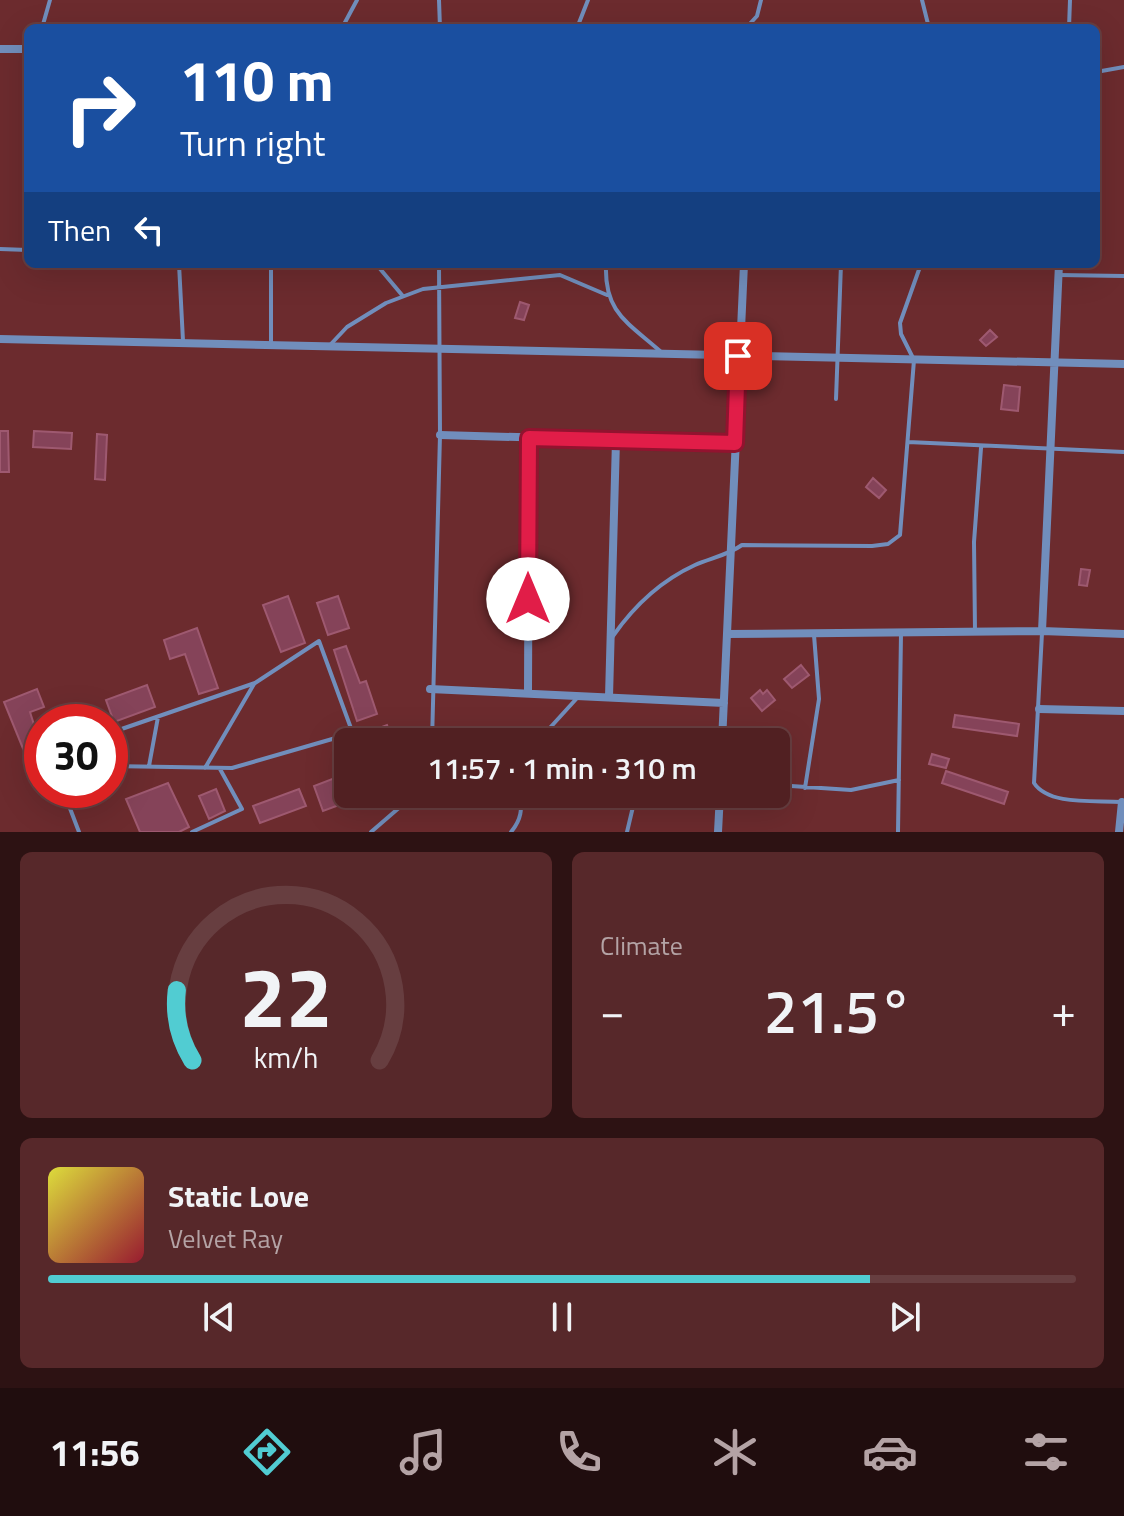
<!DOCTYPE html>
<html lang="en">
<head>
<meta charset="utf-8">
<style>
	:root { --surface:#512022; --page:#57282a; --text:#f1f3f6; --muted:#b4a3a5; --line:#673e40; --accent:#51ccd2 }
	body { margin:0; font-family:"Titillium Web",sans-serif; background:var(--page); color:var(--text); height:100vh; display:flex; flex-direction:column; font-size:30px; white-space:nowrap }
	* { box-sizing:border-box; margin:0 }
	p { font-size:26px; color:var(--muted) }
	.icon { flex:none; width:44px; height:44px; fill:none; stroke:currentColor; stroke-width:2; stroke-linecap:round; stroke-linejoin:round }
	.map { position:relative; height:832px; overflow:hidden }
	.drawer { display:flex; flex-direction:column; gap:20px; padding:20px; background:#2d1213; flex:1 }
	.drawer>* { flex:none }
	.top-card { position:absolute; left:24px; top:24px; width:1076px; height:244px; border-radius:12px; box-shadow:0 8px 32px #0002,0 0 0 2px var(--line); background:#1a4fa0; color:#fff; overflow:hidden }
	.speed { position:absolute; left:24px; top:704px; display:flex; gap:16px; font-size:40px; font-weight:700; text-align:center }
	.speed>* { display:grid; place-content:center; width:104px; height:104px; border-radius:50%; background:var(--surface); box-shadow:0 8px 32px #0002,0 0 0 2px var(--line); line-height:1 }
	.speed .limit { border:12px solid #d22; background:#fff; color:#111 }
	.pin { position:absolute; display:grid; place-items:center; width:68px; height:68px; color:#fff; margin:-34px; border-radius:16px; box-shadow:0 4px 12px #0006 }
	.me { position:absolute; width:88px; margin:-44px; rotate:0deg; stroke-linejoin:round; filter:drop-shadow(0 0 6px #0008) }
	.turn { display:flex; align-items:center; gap:28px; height:168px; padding:0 24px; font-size:36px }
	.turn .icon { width:104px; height:104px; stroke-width:2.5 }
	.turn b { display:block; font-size:56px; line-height:68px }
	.then { display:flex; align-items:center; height:76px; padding:0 24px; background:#0003; gap:16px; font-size:30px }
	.big { font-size:60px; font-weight:600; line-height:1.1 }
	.drawer .tile { flex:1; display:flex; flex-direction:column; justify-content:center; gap:12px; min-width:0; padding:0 28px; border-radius:12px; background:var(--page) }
	.drawer .dial { align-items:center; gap:0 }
	.dial svg { height:208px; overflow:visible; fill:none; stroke:var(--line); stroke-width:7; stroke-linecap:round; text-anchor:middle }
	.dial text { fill:var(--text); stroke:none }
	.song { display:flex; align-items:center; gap:24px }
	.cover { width:96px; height:96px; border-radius:12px; background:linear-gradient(135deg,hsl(60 70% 55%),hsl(350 70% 35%)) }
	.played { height:8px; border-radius:4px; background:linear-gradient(90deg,var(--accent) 80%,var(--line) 80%) }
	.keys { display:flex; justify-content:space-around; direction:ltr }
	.heat { display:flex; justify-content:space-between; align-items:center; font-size:44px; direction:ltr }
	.drawer .tiles { flex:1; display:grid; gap:20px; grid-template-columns:1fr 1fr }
	.tile:last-child { grid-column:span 2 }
	.trip { position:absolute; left:334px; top:728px; width:456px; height:80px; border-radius:12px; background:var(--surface); box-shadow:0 8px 32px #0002,0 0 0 2px var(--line); font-weight:600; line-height:80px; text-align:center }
	.tab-bar { display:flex; height:128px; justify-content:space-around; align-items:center; background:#200d0e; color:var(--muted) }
	.tab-bar .icon { width:56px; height:56px }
	.tab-bar .selected { color:var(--accent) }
	.tab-bar b { font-size:36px; color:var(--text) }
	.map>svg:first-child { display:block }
	.building { fill:#854359; stroke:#9e5970; stroke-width:2 }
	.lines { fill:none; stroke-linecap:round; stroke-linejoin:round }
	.service { stroke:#718ebc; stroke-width:4 }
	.minor { stroke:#718ebc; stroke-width:8 }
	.route-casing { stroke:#92132f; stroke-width:20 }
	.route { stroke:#e11d48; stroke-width:14 }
</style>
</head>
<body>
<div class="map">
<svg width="1124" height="832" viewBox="0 0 1124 832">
	<rect width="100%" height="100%" fill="#6c2b2e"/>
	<path class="building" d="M 520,302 L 529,305 L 524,320 L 515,318 Z
		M 990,330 L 997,337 L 986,346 L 980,340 Z
		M 1004,385 L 1020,387 L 1018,411 L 1001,409 Z
		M 0,431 L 8,431 L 9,472 L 0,472 Z
		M 34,431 L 72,433 L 71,449 L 33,447 Z
		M 97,434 L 107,435 L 105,480 L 95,479 Z
		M 873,478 L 886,490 L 879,498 L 866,487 Z
		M 1081,569 L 1090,570 L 1087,586 L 1079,585 Z
		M 288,596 L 305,643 L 281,652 L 263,605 Z
		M 338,596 L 349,628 L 328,635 L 317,603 Z
		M 197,628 L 218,688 L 199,694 L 185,654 L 170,659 L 164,640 Z
		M 346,646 L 360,683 L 366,681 L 377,714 L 357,721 L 334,650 Z
		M 801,665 L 809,675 L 792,688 L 784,679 Z
		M 147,685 L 155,707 L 114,722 L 106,700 Z
		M 37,689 L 44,707 L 30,712 L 42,750 L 26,756 L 4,702 Z
		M 760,690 L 763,694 L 767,690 L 775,700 L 762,711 L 751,698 Z
		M 955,715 L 1019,724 L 1017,736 L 953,727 Z
		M 387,725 L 393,742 L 366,742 L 363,734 Z
		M 932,754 L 949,759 L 946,768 L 929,764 Z
		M 946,771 L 1008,792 L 1004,804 L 942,783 Z
		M 348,773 L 348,794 L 366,795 L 323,811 L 314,786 Z
		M 168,783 L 189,827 L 179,832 L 140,832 L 126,799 Z
		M 216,789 L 225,811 L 209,819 L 199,796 Z
		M 299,789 L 306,806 L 260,823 L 253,806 Z"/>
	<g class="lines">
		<path class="service" d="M 439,0 L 440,28
			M 922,0 L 929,28
			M 42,28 L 50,0
			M 342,28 L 357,0
			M 577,28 L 588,0
			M 746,28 L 757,16 L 761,0
			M 1069,28 L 1070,0
			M 1096,72 L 1124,67
			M 0,249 L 28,250
			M 179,264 L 183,341
			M 376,264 L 402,295
			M 606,264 C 604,312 627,322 660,351
			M 1058,275 L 1124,276
			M 331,344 L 347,327 L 386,303 L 423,289 L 560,275 L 607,295
			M 271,346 L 271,264
			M 836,399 L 841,264
			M 908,442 L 1124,452
			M 975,631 L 974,542 L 981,448
			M 1042,633 L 1034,783 C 1049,806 1096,800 1121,802
			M 613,636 C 634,606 660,581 695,565 C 711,558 728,555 742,545 L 872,546 L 888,544 L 900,535 L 914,360 L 901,334 L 900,323 L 921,264
			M 110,733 L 255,683 L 319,641 L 356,742
			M 432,742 L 440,435 L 439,264
			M 537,742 L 578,697
			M 110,766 L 232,768 L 353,733
			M 149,766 L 158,717
			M 205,768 L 254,684
			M 776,785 L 851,790 L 899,780
			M 805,788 L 819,699 L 814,635
			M 63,790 L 79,832
			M 192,832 L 242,809 L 220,769
			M 371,832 L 400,807 L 426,794
			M 511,832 C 521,820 523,809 519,794
			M 627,832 L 636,794
			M 898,832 L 901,634"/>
		<path class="minor" d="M 0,49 L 28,49
			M 0,339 L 1124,364
			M 440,435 L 735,443
			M 1042,631 L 1059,264
			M 727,634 L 1042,631 L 1124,634
			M 430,689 L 724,703
			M 528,693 L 529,438
			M 609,697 L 616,440
			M 1039,709 L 1124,711
			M 722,742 L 744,264
			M 718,832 L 720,794
			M 1119,832 L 1122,802"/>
	</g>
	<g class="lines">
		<defs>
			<path id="route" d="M 528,599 L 529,438 L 735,443 L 738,356"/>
		</defs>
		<use href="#route" class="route-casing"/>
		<use href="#route" class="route"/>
	</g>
</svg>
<div class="speed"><div class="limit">30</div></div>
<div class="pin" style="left:738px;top:356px;background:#d93025"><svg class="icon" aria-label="arrive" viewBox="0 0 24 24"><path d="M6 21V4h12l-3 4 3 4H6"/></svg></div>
<svg class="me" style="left:528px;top:599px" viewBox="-20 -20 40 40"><circle r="19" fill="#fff"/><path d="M0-13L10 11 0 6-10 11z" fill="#e11d48"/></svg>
<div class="trip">11:57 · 1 min · 310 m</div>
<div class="top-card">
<div class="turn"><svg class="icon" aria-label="right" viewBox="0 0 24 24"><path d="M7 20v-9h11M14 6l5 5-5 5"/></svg><div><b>110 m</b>Turn right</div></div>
<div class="then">Then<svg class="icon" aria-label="left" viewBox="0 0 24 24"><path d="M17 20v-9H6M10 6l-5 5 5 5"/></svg></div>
</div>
</div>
<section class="drawer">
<div class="tiles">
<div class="tile dial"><svg viewBox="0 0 100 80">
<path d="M14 69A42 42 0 1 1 86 69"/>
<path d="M14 69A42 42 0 0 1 8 42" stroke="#51ccd2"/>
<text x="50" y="56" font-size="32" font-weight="700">22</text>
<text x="50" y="72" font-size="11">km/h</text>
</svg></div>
<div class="tile"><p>Climate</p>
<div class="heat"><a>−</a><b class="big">21.5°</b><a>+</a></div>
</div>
<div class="tile">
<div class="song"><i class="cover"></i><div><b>Static Love</b><p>Velvet Ray</p></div></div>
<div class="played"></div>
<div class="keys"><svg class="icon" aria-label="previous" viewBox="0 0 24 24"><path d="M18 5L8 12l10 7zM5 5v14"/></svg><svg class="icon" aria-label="pause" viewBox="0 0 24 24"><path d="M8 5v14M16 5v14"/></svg><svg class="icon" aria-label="next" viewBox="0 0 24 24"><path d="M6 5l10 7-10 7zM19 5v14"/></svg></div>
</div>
</div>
</section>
<nav class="tab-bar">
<b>11:56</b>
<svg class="icon selected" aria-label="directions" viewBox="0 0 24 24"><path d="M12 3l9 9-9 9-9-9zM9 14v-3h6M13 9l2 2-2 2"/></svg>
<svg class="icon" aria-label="music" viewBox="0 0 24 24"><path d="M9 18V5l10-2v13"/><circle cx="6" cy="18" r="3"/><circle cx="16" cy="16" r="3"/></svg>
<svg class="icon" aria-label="phone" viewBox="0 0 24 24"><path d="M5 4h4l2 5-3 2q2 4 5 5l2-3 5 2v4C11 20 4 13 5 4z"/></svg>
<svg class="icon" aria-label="climate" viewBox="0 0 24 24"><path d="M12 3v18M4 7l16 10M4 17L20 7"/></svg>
<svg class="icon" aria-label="car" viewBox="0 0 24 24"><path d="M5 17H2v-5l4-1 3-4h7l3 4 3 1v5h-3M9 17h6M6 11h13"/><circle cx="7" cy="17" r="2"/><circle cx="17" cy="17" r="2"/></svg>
<svg class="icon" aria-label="filters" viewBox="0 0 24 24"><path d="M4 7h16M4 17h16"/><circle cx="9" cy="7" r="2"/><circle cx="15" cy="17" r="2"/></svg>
</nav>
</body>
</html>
